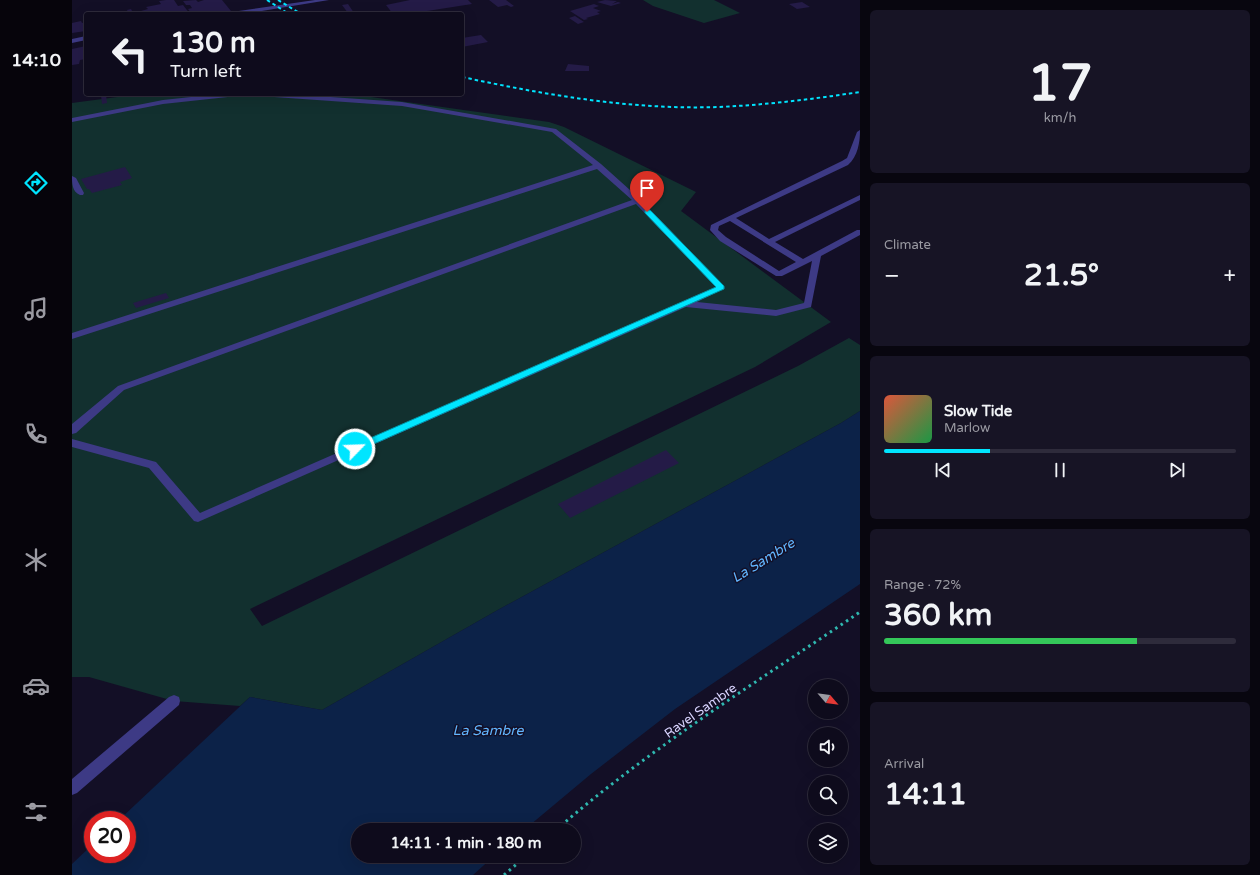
<!DOCTYPE html>
<html lang="en">
<head>
<meta charset="utf-8">
<style>
	:root { --surface:#0e0b1c; --page:#171425; --text:#f1f3f6; --muted:#9b9ba3; --line:#2e2b3b; --accent:#00e5ff }
	body { margin:0; font-family:"Varela Round",sans-serif; background:var(--page); color:var(--text); height:100vh; display:flex; flex-direction:column; font-size:15px; white-space:nowrap }
	* { box-sizing:border-box; margin:0 }
	p { font-size:13px; color:var(--muted) }
	.icon { flex:none; width:22px; height:22px; fill:none; stroke:currentColor; stroke-width:2; stroke-linecap:round; stroke-linejoin:round }
	.map { position:relative; flex:1; overflow:hidden }
	.drawer { display:flex; flex-direction:column; gap:10px; padding:10px; background:#08060f; width:400px }
	.drawer>* { flex:none }
	.banner { position:absolute; left:12px; top:12px; width:380px; height:84px; border-radius:4px; box-shadow:0 4px 16px #0002,0 0 0 1px var(--line); background:#0e0b1c; color:var(--text); overflow:hidden }
	.needle { width:26px; rotate:118deg }
	.tools { position:absolute; left:736px; top:679px; display:grid; gap:8px }
	.tools a { display:grid; place-items:center; width:40px; height:40px; border-radius:50%; background:var(--surface); box-shadow:0 4px 16px #0002,0 0 0 1px var(--line); font-size:20px }
	.speed { position:absolute; left:12px; top:811px; display:flex; gap:8px; font-size:20px; font-weight:700; text-align:center }
	.speed>* { display:grid; place-content:center; width:52px; height:52px; border-radius:50%; background:var(--surface); box-shadow:0 4px 16px #0002,0 0 0 1px var(--line); line-height:1 }
	.speed .limit { border:6px solid #d22; background:#fff; color:#111 }
	.pin { position:absolute; display:grid; place-items:center; width:34px; height:34px; color:#fff; margin:-41px -17px; border-radius:50% 50% 50% 0; rotate:-45deg; box-shadow:0 0 4px #0007 }
	.pin .icon { rotate:45deg }
	.me { position:absolute; width:44px; margin:-22px; rotate:66deg; stroke-linejoin:round; filter:drop-shadow(0 0 3px #0008) }
	.turn { display:flex; align-items:center; gap:14px; height:84px; padding:0 20px; font-size:18px }
	.turn .icon { width:52px; height:52px; stroke-width:2.5 }
	.turn b { display:block; font-size:28px; line-height:34px }
	.big { font-size:30px; font-weight:800; line-height:1.1 }
	.drawer .widget { flex:1; display:flex; flex-direction:column; justify-content:center; gap:6px; min-width:0; padding:0 14px; border-radius:6px; background:var(--page) }
	.drawer .dial { align-items:center; gap:0 }
	.dial b { font-size:52px; line-height:1 }
	.song { display:flex; align-items:center; gap:12px }
	.cover { width:48px; height:48px; border-radius:6px; background:linear-gradient(135deg,hsl(10 70% 55%),hsl(140 70% 35%)) }
	.played { height:4px; border-radius:2px; background:linear-gradient(90deg,var(--accent) 30%,var(--line) 30%) }
	.keys { display:flex; justify-content:space-around; direction:ltr }
	.heat { display:flex; justify-content:space-between; align-items:center; font-size:22px; direction:ltr }
	.charge { height:6px; border-radius:3px; background:linear-gradient(90deg,#34c759 72%,var(--line) 0) }
	.trip { position:absolute; left:279px; top:823px; width:230px; height:40px; border-radius:20px; background:var(--surface); box-shadow:0 4px 16px #0002,0 0 0 1px var(--line); font-weight:800; line-height:40px; text-align:center }
	main { display:flex; flex:1; min-height:0 }
	.tabs { display:flex; flex-direction:column; width:72px; justify-content:space-around; align-items:center; background:#06040b; color:var(--muted) }
	.tabs .icon { width:28px; height:28px }
	.tabs .on { color:var(--accent) }
	.tabs b { font-size:18px; color:var(--text) }
	.map>svg:first-child { display:block }
	.green { fill:#12302f }
	.water { fill:#0c2248 }
	.building { fill:#241b47 }
	.lines { fill:none; stroke-linecap:round; stroke-linejoin:round }
	.path { stroke:#2fb8b0; stroke-width:3; stroke-dasharray:2.5 4; stroke-linecap:butt }
	.lane { fill:#3d3a85; fill-rule:evenodd }
	.street { fill:#3d3a85; fill-rule:evenodd }
	.rail { stroke:#00e5ff; stroke-width:2; stroke-dasharray:3.5 3; stroke-linecap:butt }
	.route { fill:#00e5ff; stroke:#0095a6 }
	.labels { text-anchor:middle; stroke-width:3; stroke-linejoin:round; paint-order:stroke }
	.near-street-label { font-size:13px; fill:#d9d4ff; stroke:#130f26 }
	.near-water-label { font-size:14px; font-style:italic; fill:#62b6ff; stroke:#130f26 }
</style>
</head>
<body>
<main>
<nav class="tabs">
<b>14:10</b>
<svg class="icon on" aria-label="directions" viewBox="0 0 24 24"><path d="M12 3l9 9-9 9-9-9zM9 14v-3h6M13 9l2 2-2 2"/></svg>
<svg class="icon" aria-label="music" viewBox="0 0 24 24"><path d="M9 18V5l10-2v13"/><circle cx="6" cy="18" r="3"/><circle cx="16" cy="16" r="3"/></svg>
<svg class="icon" aria-label="phone" viewBox="0 0 24 24"><path d="M5 4h4l2 5-3 2q2 4 5 5l2-3 5 2v4C11 20 4 13 5 4z"/></svg>
<svg class="icon" aria-label="climate" viewBox="0 0 24 24"><path d="M12 3v18M4 7l16 10M4 17L20 7"/></svg>
<svg class="icon" aria-label="car" viewBox="0 0 24 24"><path d="M5 17H2v-5l4-1 3-4h7l3 4 3 1v5h-3M9 17h6M6 11h13"/><circle cx="7" cy="17" r="2"/><circle cx="17" cy="17" r="2"/></svg>
<svg class="icon" aria-label="filters" viewBox="0 0 24 24"><path d="M4 7h16M4 17h16"/><circle cx="9" cy="7" r="2"/><circle cx="15" cy="17" r="2"/></svg>
</nav>
<div class="map">
<svg width="788" height="875" viewBox="0 0 788 875">
	<rect width="100%" height="100%" fill="#130f26"/>
	<path class="green" d="M 571,0 L 642,0 L 668,13 L 632,23 L 581,6 Z
		M 68,94 L 266,94 L 299,97 L 477,122 L 492,127 L 624,192 L 609,211 L 759,322 L 683,367 L 178,609 L 190,626 L 726,366 L 777,338 L 788,345 L 788,411 L 769,423 L 424,611 L 250,710 L 178,697 L 168,706 L 102,701 L 17,677 L 0,677 L 0,103 Z"/>
	<path class="water" d="M 788,411 L 788,584 L 603,709 L 519,774 L 452,830 L 286,830 L 286,856 L 422,856 L 401,875 L 0,875 L 0,864 L 21,844 L 21,854 L 55,854 L 55,820 L 47,820 L 178,697 L 250,710 L 424,611 L 769,423 Z"/>
	<path class="building" d="M 94,0 L 102,0 L 106,6 L 111,5 L 118,14 L 55,14 L 54,12 L 56,12 L 55,10 L 59,9 L 60,11 L 69,11 L 76,9 L 74,7 L 89,4 L 87,1 Z
		M 124,0 L 126,2 L 132,0 L 150,0 L 159,11 L 138,14 L 120,14 L 116,9 L 120,8 L 118,5 L 114,5 L 111,1 Z
		M 338,0 L 396,0 L 400,4 L 336,14 L 321,14 L 314,5 Z
		M 417,0 L 434,0 L 442,6 L 439,7 L 435,5 L 426,7 Z
		M 533,0 L 545,1 L 540,4 L 546,2 L 549,3 L 539,6 L 525,2 Z
		M 730,2 L 738,7 L 725,9 L 717,4 Z
		M 276,4 L 282,13 L 276,13 L 270,5 Z
		M 522,4 L 527,6 L 521,8 L 529,11 L 525,12 L 528,14 L 514,18 L 516,19 L 512,20 L 498,11 Z
		M 503,16 L 512,22 L 506,24 L 497,18 Z
		M 9,21 L 10,23 L 14,22 L 14,31 L 0,33 L 0,23 Z
		M 409,35 L 416,42 L 390,47 L 390,38 Z
		M 14,46 L 14,59 L 8,60 L 7,64 L 0,65 L 0,49 Z
		M 496,64 L 517,66 L 517,71 L 493,71 Z
		M 34,94 L 35,103 L 30,104 L 29,95 Z
		M 53,167 L 60,178 L 48,182 L 50,185 L 20,193 L 17,189 L 15,189 L 9,179 Z
		M 94,293 L 97,298 L 64,308 L 61,303 Z
		M 594,450 L 607,463 L 498,518 L 486,504 Z"/>
	<g class="lines">
		<path class="path" d="M 484,830 C 578,748 685,682 788,612
			M 432,875 L 454,856"/>
		<path class="lane" d="M 147,94 L 168,94 L 165,96 L 91,104 L 0,122 L 0,118 L 91,100 Z
			M 185,94 L 216,94 L 330,102 L 484,129 L 529,164 L 568,199 L 653,288 L 625,302 L 704,310 L 732,303 L 740,261 L 710,276 L 704,276 L 648,241 L 638,230 L 639,225 L 770,161 L 775,158 L 785,132 L 788,130 C 788,142 786,156 776,165 L 664,218 L 697,239 L 788,195 L 788,200 L 703,242 L 731,259 L 785,230 L 788,230 L 788,235 L 749,256 L 739,307 L 704,316 L 614,307 L 126,522 L 122,521 L 77,468 L 0,447 L 0,439 L 84,462 L 128,513 L 644,287 L 564,204 L 52,390 L 4,433 L 0,434 L 0,424 L 46,386 L 560,200 L 525,169 L 0,339 L 0,333 L 521,165 L 480,132 L 330,106 L 188,96 ZM 658,221 L 724,262 L 707,271 L 654,237 L 646,230 L 647,226 Z
			M 0,176 L 4,178 L 12,193 L 11,195 L 8,195 C 0,192 0,183 0,176 Z
			M 102,695 L 107,697 L 108,701 L 107,705 L 5,793 L 0,795 L 0,779 L 97,697 Z"/>
		<path class="street" d="M 243,0 L 257,0 L 171,14 L 157,14 L 160,12 Z
			M 14,36 L 14,40 L 0,43 L 0,39 Z"/>
		<path class="rail" d="M 195,0 L 217,14
			M 206,0 L 229,14
			M 390,77 C 474,95 560,110 646,107 C 694,105 741,99 788,92"/>
	</g>
	<path class="route" d="M 573,210 L 578,210 L 652,286 L 652,289 L 286,451 L 280,451 L 279,449 L 280,446 L 644,287 L 573,213 Z"/>
	<g class="labels">
		<g class="near-street-label">
			<text transform="translate(628 710) rotate(-35)" y="5">Ravel Sambre</text>
		</g>
		<g class="near-water-label">
			<text transform="translate(691 560) rotate(-32)" y="5">La Sambre</text>
			<text x="416" y="735">La Sambre</text>
		</g>
	</g>
</svg>
<div class="tools">
<a><svg class="needle" viewBox="-14 -14 28 28"><path d="M0-13l5 13h-10z" fill="#e53935"/><path d="M0 13l5-13h-10z" fill="#9b9ba3"/></svg></a>
<a><svg class="icon" aria-label="sound" viewBox="0 0 24 24"><path d="M4 9h4l5-4v14l-5-4H4zM17 9q2 3 0 6"/></svg></a>
<a><svg class="icon" aria-label="search" viewBox="0 0 24 24"><circle cx="10" cy="10" r="6"/><path d="M15 15l6 6"/></svg></a>
<a><svg class="icon" aria-label="layers" viewBox="0 0 24 24"><path d="M12 4l9 5-9 5-9-5zM3 14l9 5 9-5"/></svg></a>
</div>
<div class="speed"><div class="limit">20</div></div>
<div class="pin" style="left:575px;top:212px;background:#d93025"><svg class="icon" aria-label="arrive" viewBox="0 0 24 24"><path d="M6 21V4h12l-3 4 3 4H6"/></svg></div>
<svg class="me" style="left:283px;top:449px" viewBox="-20 -20 40 40"><circle r="17" fill="#00e5ff" stroke="#fff" stroke-width="3"/><path d="M0-11L8 9 0 5-8 9z" fill="#fff"/></svg>
<div class="trip">14:11 · 1 min · 180 m</div>
<div class="banner">
<div class="turn"><svg class="icon" aria-label="left" viewBox="0 0 24 24"><path d="M17 20v-9H6M10 6l-5 5 5 5"/></svg><div><b>130 m</b>Turn left</div></div>
</div>
</div>
<section class="drawer">
<div class="widget dial"><b>17</b><p>km/h</p></div>
<div class="widget"><p>Climate</p>
<div class="heat"><a>−</a><b class="big">21.5°</b><a>+</a></div>
</div>
<div class="widget">
<div class="song"><i class="cover"></i><div><b>Slow Tide</b><p>Marlow</p></div></div>
<div class="played"></div>
<div class="keys"><svg class="icon" aria-label="previous" viewBox="0 0 24 24"><path d="M18 5L8 12l10 7zM5 5v14"/></svg><svg class="icon" aria-label="pause" viewBox="0 0 24 24"><path d="M8 5v14M16 5v14"/></svg><svg class="icon" aria-label="next" viewBox="0 0 24 24"><path d="M6 5l10 7-10 7zM19 5v14"/></svg></div>
</div>
<div class="widget"><p>Range · 72%</p><b class="big">360 km</b><div class="charge"></div></div>
<div class="widget"><p>Arrival</p><b class="big">14:11</b></div>
</section>
</main>
</body>
</html>
